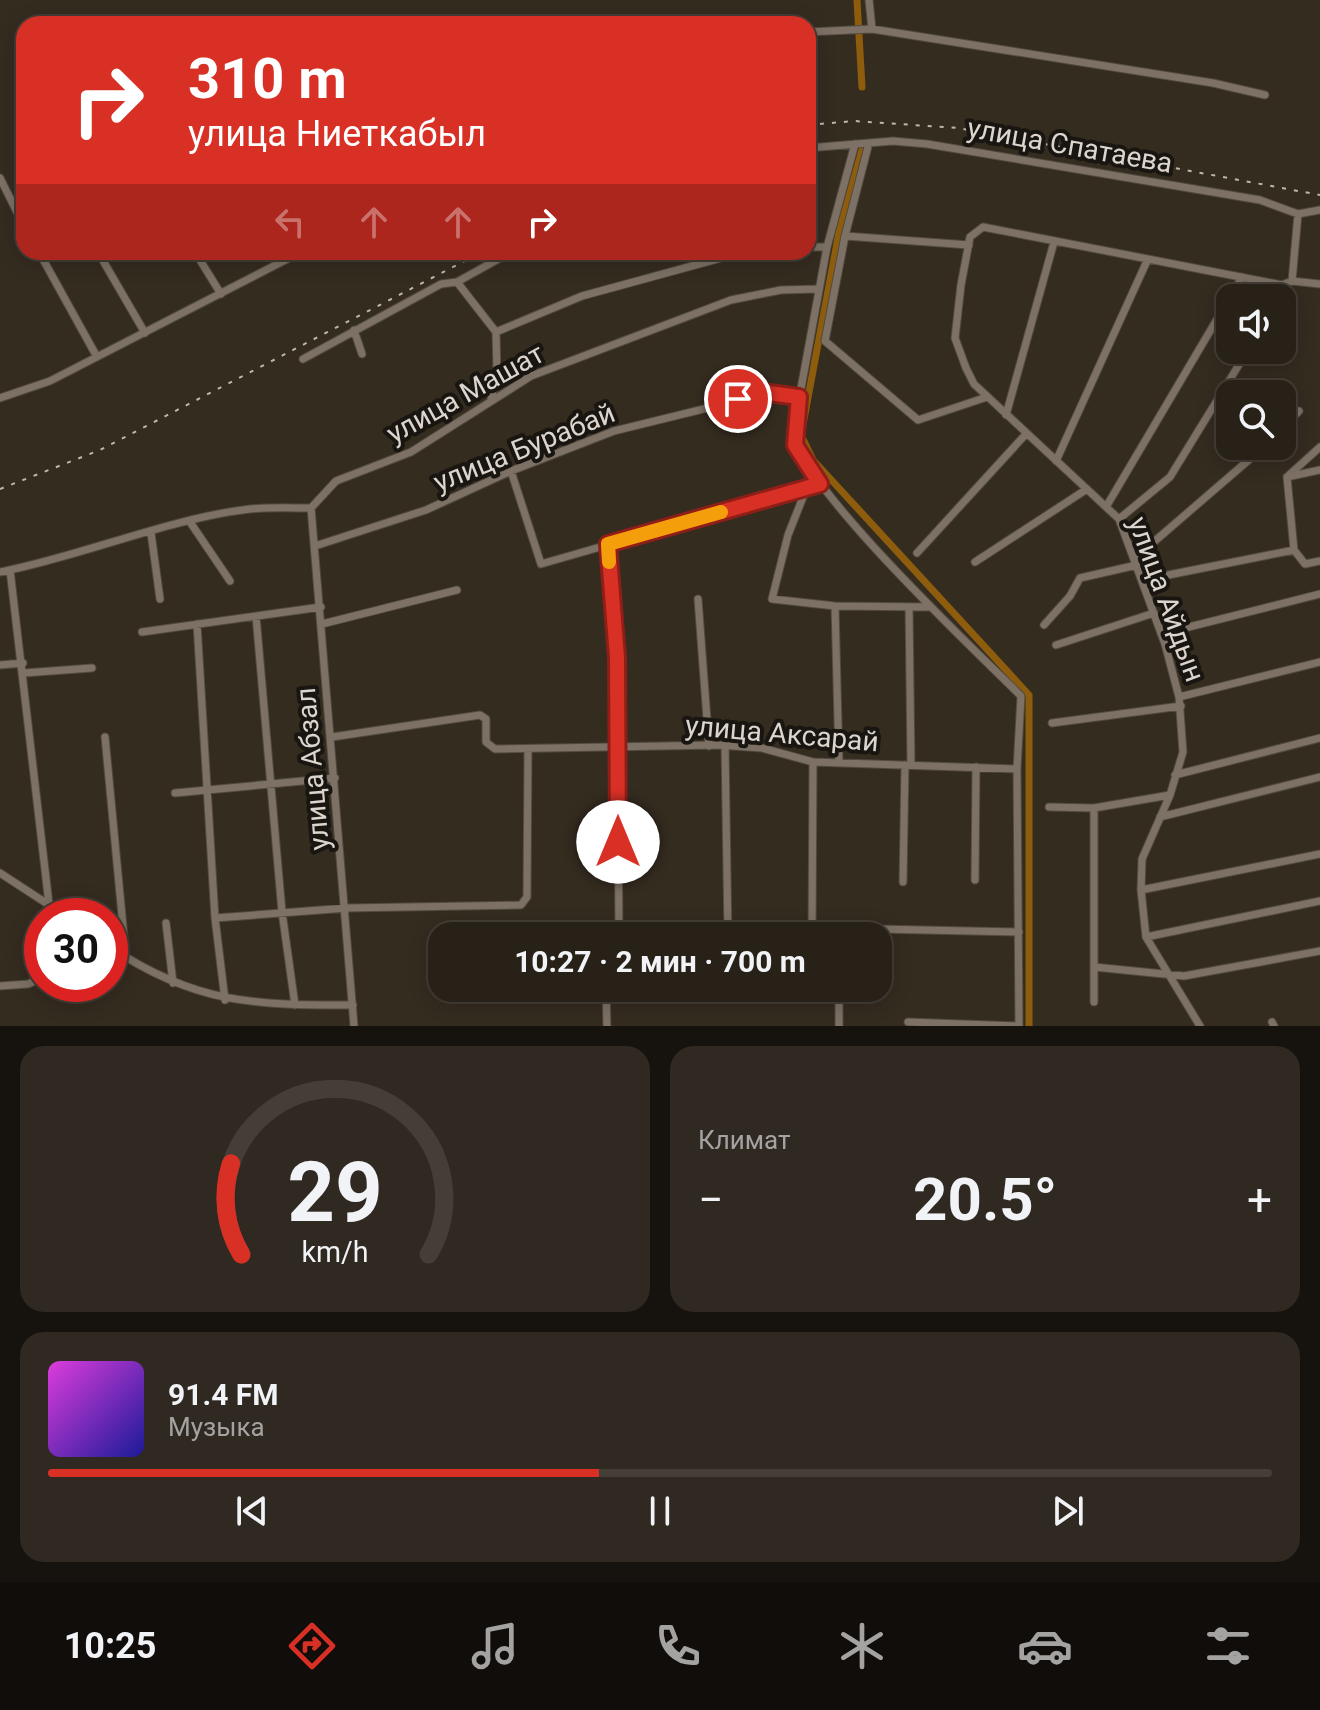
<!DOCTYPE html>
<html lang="ru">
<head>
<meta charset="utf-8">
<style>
	:root { --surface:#282118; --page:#302921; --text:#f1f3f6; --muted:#a5a3a2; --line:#443e37; --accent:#d93025 }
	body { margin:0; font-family:Roboto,sans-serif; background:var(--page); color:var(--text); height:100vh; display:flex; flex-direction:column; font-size:30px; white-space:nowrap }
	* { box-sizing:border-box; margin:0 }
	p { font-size:26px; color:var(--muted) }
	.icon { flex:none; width:44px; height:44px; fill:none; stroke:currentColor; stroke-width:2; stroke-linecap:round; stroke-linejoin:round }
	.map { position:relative; height:1026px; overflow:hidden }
	.panel { display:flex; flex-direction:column; gap:20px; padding:20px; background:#16120d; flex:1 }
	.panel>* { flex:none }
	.guide { position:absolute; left:16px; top:16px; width:800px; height:244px; border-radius:24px; box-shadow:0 4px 20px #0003,0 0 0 2px var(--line); background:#d93025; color:#fff; overflow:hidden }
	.buttons { position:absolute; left:1216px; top:284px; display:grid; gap:16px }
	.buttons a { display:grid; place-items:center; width:80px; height:80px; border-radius:16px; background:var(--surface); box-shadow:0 4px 20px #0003,0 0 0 2px var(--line); font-size:40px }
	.speed { position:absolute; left:24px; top:898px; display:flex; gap:16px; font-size:40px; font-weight:700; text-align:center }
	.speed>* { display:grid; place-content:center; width:104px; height:104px; border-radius:50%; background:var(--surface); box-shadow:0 4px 20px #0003,0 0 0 2px var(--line); line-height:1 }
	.speed .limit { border:12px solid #d22; background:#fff; color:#111 }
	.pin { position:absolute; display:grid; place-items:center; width:68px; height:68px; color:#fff; margin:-34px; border:4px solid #fff; border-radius:50%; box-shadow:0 2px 8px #0007 }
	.me { position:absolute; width:88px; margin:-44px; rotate:0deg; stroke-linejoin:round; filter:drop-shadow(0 0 6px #0008) }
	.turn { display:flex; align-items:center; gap:28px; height:168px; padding:0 40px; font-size:36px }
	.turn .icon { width:104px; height:104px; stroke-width:2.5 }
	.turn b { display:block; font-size:56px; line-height:68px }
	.lanes { display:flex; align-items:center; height:76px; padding:0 40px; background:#0003; justify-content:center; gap:40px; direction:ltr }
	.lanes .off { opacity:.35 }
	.big { font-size:60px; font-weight:700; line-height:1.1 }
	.panel .widget { flex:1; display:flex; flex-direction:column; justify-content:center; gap:12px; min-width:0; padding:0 28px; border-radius:24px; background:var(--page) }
	.panel .dial { align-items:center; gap:0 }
	.dial svg { height:208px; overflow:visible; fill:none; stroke:var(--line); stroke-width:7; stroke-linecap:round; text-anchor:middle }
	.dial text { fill:var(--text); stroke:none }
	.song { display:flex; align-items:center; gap:24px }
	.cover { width:96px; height:96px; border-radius:12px; background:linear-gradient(135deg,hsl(300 70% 55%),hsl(240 70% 35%)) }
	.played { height:8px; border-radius:4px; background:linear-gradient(90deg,var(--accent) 45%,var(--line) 45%) }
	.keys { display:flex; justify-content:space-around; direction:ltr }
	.heat { display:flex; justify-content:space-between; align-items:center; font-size:44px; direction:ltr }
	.panel .tiles { flex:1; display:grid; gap:20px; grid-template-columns:1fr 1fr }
	.widget:last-child { grid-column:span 2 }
	.trip { position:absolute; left:428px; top:922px; width:464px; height:80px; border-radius:24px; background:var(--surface); box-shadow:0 4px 20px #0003,0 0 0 2px var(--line); font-weight:700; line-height:80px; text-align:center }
	.menu { display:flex; height:128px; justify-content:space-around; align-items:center; background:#100d0a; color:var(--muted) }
	.menu .icon { width:56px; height:56px }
	.menu .active { color:var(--accent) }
	.menu b { font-size:36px; color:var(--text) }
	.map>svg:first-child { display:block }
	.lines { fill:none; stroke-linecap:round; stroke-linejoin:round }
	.canal { stroke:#8d5c0c; stroke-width:7 }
	.minor-casing { stroke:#524a40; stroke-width:9 }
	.minor { stroke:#7c7164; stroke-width:7 }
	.rail { stroke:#beb7ae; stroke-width:2; stroke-dasharray:4 8; stroke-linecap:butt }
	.route-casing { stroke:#8d1f18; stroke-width:20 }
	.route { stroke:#d93025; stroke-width:14 }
	.slow { stroke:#f59e0b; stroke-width:14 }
	.labels { text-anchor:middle; stroke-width:8; stroke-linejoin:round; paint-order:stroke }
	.street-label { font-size:28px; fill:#dbd5cd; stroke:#191510 }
</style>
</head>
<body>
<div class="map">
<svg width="1320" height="1026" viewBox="0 0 1320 1026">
	<rect width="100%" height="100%" fill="#352c20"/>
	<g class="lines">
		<path class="canal" d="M 857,0 L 862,87
			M 862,150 L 839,232 L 801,435 L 813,460 L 1029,695 L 1029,1026"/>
		<defs>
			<path id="minor" d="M 869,0 L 872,29
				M 808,32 L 872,29 L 1213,83 L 1265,95
				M 869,143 L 845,236 L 825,341 L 918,420 L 987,397
				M 855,144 L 827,247 L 793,432 C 799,485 976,651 1021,696 L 1017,769 L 1019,1026
				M 808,148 L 893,141 L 927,144 L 1260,200 L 1298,214 L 1320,210
				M 0,178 L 24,226
				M 845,236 L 969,245
				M 808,247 L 827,247
				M 39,252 L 97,357
				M 98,252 L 145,333
				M 195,252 L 221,294
				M 1292,281 L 1298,214
				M 457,282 L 496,332
				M 1278,298 L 1282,285
				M 354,330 L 362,354
				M 303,359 L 441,284 L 457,282 L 511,252
				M 0,398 L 50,381 L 301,252
				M 491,399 L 497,373 L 496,332 L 582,296 L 743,252
				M 1006,415 L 1054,242
				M 1282,429 L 1299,411
				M 1056,461 L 1147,261
				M 511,471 L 541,564 L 820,484
				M 1289,475 L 1320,447
				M 807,487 L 788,535 L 772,599 L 835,606 L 931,607
				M 1106,507 L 1242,277
				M 311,508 L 354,1026
				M 1119,519 L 1170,477 L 1248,350
				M 190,522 L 230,581
				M 151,533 L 160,599
				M 608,544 L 617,657 L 619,936
				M 315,546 L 426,510 L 511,471 L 614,431 L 769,393 L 799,397
				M 1294,550 L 1287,477 L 1320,470
				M 917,553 L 1026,434
				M 1134,559 L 1265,446
				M 975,562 L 1087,489
				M 10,570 L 49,904
				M 0,572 C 82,556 170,518 250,509 C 270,507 291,508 311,508 L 336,481 L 411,452 L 531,376 L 731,300 L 781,290 L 818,289
				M 1143,580 L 1294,550 L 1305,564 L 1320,561
				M 698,599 L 709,746
				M 835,606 L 839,762
				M 909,607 L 911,765
				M 256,616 L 282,912 L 295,1005
				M 197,624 L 215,918 L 225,1000
				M 322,624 L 457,590
				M 1044,625 L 1070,596 L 1080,578 L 1137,565
				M 142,632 L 321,607
				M 1161,634 L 1320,594
				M 1056,645 L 1154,613
				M 0,665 L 23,663
				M 24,673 L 92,668
				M 1179,697 L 1320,662
				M 1052,723 L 1181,706
				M 105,737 L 126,958
				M 332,737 L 480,715 L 486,719 L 486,742 L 495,749 L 719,745 L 762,748 L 813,762 L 1017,769
				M 725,746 L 728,936
				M 1175,775 L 1320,738
				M 175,793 L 335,778
				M 1049,807 L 1094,808 L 1170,795
				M 1160,817 L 1320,777
				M 0,873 L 66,916
				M 975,880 L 976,767
				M 903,882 L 905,765
				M 1141,890 L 1320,854
				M 215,918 L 347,908 L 521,905 L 527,897 L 528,749
				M 166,923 L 173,983
				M 876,929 L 1019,932
				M 812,936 L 813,762
				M 1146,937 L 1320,901
				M 110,947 C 195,1004 254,1005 353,1005
				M 1094,967 L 1184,976 L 1320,951
				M 0,986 L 28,984 L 42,978
				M 606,988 L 607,1026
				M 839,988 L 839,1026
				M 1094,1002 L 1094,808
				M 908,1022 L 1019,1026
				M 1272,1022 L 1274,1026
				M 1200,1026 L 1146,937 L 1141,890 L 1142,859 L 1170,795 L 1183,752 L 1179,697 L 1165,644 L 1119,519 L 974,384 L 966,368 L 955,338 L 961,285 L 970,237 L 983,227 L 1282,285 L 1292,281 L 1320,284"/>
		</defs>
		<use href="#minor" class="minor-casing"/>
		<use href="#minor" class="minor"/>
		<path class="rail" d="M 808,125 L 854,121 L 958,128 L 1320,195
			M 0,489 L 100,450 L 482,252"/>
	</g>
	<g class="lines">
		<defs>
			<path id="route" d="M 618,842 L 617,657 L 608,544 L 820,484 L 795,445 L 799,397 L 769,393 L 738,399"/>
		</defs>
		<use href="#route" class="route-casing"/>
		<use href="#route" class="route"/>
		<path class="slow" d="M 609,562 L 608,544 L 721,512"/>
	</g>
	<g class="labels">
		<g class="street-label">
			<text transform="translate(1070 145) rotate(10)" y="10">улица Спатаева</text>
			<text transform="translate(465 393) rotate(-29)" y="10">улица Машат</text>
			<text transform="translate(524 447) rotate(-22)" y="10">улица Бурабай</text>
			<text transform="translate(1167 599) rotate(70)" y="10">улица Айдын</text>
			<text transform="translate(782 733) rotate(5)" y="10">улица Аксарай</text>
			<text transform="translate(312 769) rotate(-95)" y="10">улица Абзал</text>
		</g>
	</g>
</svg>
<div class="buttons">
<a><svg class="icon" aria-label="sound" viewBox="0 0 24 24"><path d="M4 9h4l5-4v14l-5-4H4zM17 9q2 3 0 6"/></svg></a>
<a><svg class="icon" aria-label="search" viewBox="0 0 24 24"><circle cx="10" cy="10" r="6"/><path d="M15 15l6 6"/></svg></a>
</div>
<div class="speed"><div class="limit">30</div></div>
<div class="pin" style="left:738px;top:399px;background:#d93025"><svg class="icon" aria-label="arrive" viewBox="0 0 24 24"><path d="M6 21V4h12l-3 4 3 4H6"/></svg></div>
<svg class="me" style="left:618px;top:842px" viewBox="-20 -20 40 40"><circle r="19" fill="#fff"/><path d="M0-13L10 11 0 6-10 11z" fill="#d93025"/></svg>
<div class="trip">10:27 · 2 мин · 700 m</div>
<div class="guide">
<div class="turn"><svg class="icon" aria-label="right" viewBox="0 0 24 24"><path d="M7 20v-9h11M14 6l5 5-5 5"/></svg><div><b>310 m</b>улица Ниеткабыл</div></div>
<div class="lanes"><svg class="icon off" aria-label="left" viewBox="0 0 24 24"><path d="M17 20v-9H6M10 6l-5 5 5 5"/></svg><svg class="icon off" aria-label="ahead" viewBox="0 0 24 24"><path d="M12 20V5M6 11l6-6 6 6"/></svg><svg class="icon off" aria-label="ahead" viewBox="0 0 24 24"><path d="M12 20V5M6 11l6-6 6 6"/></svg><svg class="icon" aria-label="right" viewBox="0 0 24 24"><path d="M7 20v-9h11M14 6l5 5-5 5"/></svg></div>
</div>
</div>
<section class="panel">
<div class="tiles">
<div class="widget dial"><svg viewBox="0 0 100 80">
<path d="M14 69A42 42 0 1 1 86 69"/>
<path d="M14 69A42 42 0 0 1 10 34" stroke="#d93025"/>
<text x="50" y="56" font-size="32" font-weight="700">29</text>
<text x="50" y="72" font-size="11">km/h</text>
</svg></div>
<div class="widget"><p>Климат</p>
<div class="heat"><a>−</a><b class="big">20.5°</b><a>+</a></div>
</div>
<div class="widget">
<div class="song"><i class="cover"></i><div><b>91.4 FM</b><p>Музыка</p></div></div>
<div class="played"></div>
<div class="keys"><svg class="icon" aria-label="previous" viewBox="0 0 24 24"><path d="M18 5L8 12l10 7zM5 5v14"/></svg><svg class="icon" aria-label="pause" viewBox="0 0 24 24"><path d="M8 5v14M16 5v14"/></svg><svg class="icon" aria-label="next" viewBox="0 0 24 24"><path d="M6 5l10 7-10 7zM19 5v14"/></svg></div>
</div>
</div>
</section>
<nav class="menu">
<b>10:25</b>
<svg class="icon active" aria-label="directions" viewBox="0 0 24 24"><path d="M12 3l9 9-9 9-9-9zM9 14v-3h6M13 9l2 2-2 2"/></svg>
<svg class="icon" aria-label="music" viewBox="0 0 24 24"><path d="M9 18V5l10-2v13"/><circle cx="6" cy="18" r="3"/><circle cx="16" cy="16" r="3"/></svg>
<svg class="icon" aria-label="phone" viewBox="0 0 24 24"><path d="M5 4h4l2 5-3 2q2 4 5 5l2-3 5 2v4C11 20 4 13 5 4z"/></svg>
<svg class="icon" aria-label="climate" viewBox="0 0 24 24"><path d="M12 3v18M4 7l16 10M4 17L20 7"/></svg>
<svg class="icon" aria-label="car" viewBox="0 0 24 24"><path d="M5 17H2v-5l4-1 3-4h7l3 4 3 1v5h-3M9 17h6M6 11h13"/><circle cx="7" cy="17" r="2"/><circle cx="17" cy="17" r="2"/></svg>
<svg class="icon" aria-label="filters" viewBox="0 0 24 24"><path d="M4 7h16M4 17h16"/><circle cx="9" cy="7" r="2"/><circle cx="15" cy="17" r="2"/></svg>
</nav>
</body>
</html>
